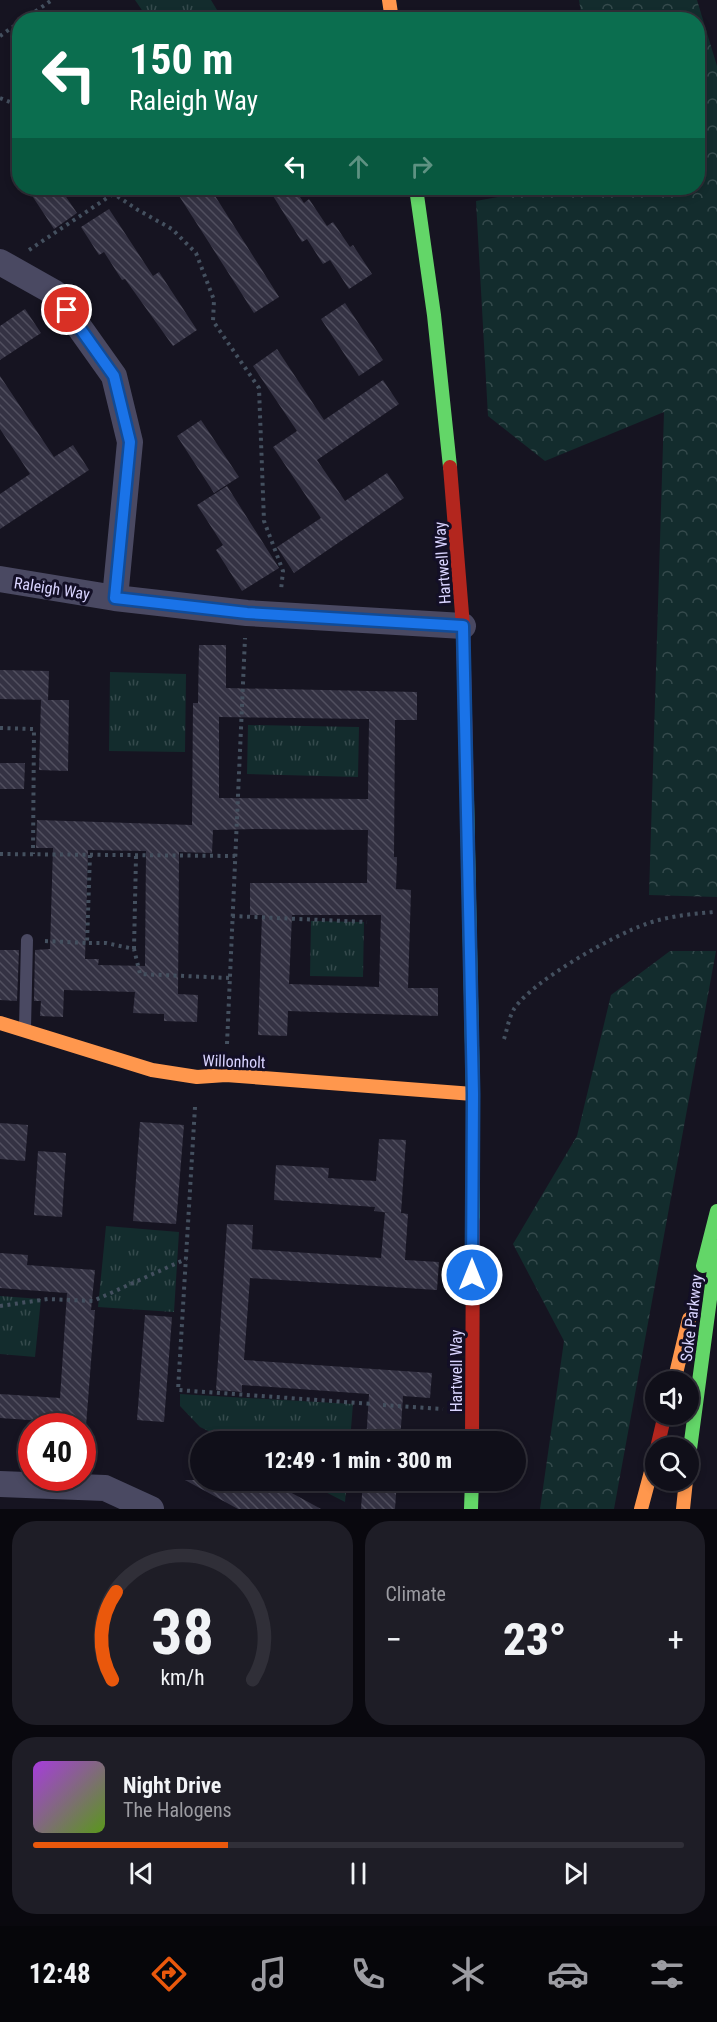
<!DOCTYPE html>
<html lang="en">
<head>
<meta charset="utf-8">
<style>
	:root { --surface:#100f19; --page:#1e1d26; --text:#f1f3f6; --muted:#9c9ca2; --line:#302f38; --accent:#ea580c }
	body { margin:0; font-family:"Roboto Condensed",sans-serif; background:var(--page); color:var(--text); height:100vh; display:flex; flex-direction:column; font-size:22px; white-space:nowrap }
	* { box-sizing:border-box; margin:0 }
	p { font-size:20px; color:var(--muted) }
	.icon { flex:none; width:33px; height:33px; fill:none; stroke:currentColor; stroke-width:2; stroke-linecap:round; stroke-linejoin:round }
	.map { position:relative; height:1509px; overflow:hidden }
	.panel { display:flex; flex-direction:column; gap:12px; padding:12px; background:#09080e; flex:1 }
	.panel>* { flex:none }
	.top-card { position:absolute; left:12px; top:12px; width:693px; height:183px; border-radius:24px; box-shadow:0 3px 9px #0003,0 0 0 2px var(--line); background:#0b6e4f; color:#fff; overflow:hidden }
	.controls { position:absolute; left:645px; top:1371px; display:grid; gap:12px }
	.controls a { display:grid; place-items:center; width:54px; height:54px; border-radius:50%; background:var(--surface); box-shadow:0 3px 9px #0003,0 0 0 2px var(--line); font-size:30px }
	.speed { position:absolute; left:18px; top:1413px; display:flex; gap:12px; font-size:30px; font-weight:700; text-align:center }
	.speed>* { display:grid; place-content:center; width:78px; height:78px; border-radius:50%; background:var(--surface); box-shadow:0 3px 9px #0003,0 0 0 2px var(--line); line-height:1 }
	.speed .limit { border:9px solid #d22; background:#fff; color:#111 }
	.pin { position:absolute; display:grid; place-items:center; width:51px; height:51px; color:#fff; margin:-26px; border:3px solid #fff; border-radius:50%; box-shadow:0 2px 6px #0007 }
	.me { position:absolute; width:66px; margin:-33px; rotate:0deg; stroke-linejoin:round; filter:drop-shadow(0 0 4px #0008) }
	.turn { display:flex; align-items:center; gap:21px; height:126px; padding:0 18px; font-size:27px }
	.turn .icon { width:78px; height:78px; stroke-width:2.5 }
	.turn b { display:block; font-size:42px; line-height:51px }
	.lanes { display:flex; align-items:center; height:57px; padding:0 18px; background:#0003; justify-content:center; gap:30px; direction:ltr }
	.lanes .off { opacity:.35 }
	.big { font-size:45px; font-weight:800; line-height:1.1 }
	.panel .widget { flex:1; display:flex; flex-direction:column; justify-content:center; gap:9px; min-width:0; padding:0 21px; border-radius:24px; background:var(--page) }
	.panel .dial { align-items:center; gap:0 }
	.dial svg { height:156px; overflow:visible; fill:none; stroke:var(--line); stroke-width:7; stroke-linecap:round; text-anchor:middle }
	.dial text { fill:var(--text); stroke:none }
	.song { display:flex; align-items:center; gap:18px }
	.cover { width:72px; height:72px; border-radius:9px; background:linear-gradient(135deg,hsl(280 70% 55%),hsl(90 70% 35%)) }
	.played { height:6px; border-radius:3px; background:linear-gradient(90deg,var(--accent) 30%,var(--line) 30%) }
	.keys { display:flex; justify-content:space-around; direction:ltr }
	.heat { display:flex; justify-content:space-between; align-items:center; font-size:33px; direction:ltr }
	.panel .tiles { flex:1; display:grid; gap:12px; grid-template-columns:1fr 1fr }
	.widget:last-child { grid-column:span 2 }
	.trip { position:absolute; left:190px; top:1431px; width:336px; height:60px; border-radius:30px; background:var(--surface); box-shadow:0 3px 9px #0003,0 0 0 2px var(--line); font-weight:800; line-height:60px; text-align:center }
	.tab-bar { display:flex; height:96px; justify-content:space-around; align-items:center; background:#06060a; color:var(--muted) }
	.tab-bar .icon { width:42px; height:42px }
	.tab-bar .active { color:var(--accent) }
	.tab-bar b { font-size:27px; color:var(--text) }
	.map>svg:first-child { display:block }
	.grass { fill:url(#grass-tufts) }
	.forest { fill:url(#forest-crowns) }
	.building { fill:url(#building-back-hatch); fill-rule:evenodd }
	.lines { fill:none; stroke-linecap:round; stroke-linejoin:round }
	.path { stroke:#44505f; stroke-width:4; stroke-dasharray:3 4.5; stroke-linecap:butt }
	.lane { stroke:#4a4962; stroke-width:12 }
	.street { stroke:#4a4962; stroke-width:26 }
	.fast { stroke:#63d668; stroke-width:14 }
	.slow { stroke:#ff974d; stroke-width:14 }
	.jam { stroke:#b3261e; stroke-width:14 }
	.route-casing { stroke:#114b97; stroke-width:15 }
	.route { stroke:#1a73e8; stroke-width:10 }
	.labels { text-anchor:middle; stroke-width:6; stroke-linejoin:round; paint-order:stroke }
	.street-label { font-size:16px; fill:#d9d4ff; stroke:#130f26 }
</style>
</head>
<body>
<div class="map">
<svg width="717" height="1509" viewBox="0 0 717 1509">
	<defs>
		<pattern id="grass-tufts" width="24" height="20" patternUnits="userSpaceOnUse" patternTransform="scale(1.5)"><rect width="24" height="20" fill="#132c2d"/><path d="M3 7l-1-3M5 7V3M7 7l1-3M15 17l-1-3M17 17v-4M19 17l1-3" fill="none" stroke="#354a4c"/></pattern>
		<pattern id="forest-crowns" width="20" height="18" patternUnits="userSpaceOnUse" patternTransform="scale(1.5)"><rect width="20" height="18" fill="#132c2d"/><path d="M2 6a3 3 0 1 1 6 0M12 15a3 3 0 1 1 6 0" fill="none" stroke="#354a4c"/></pattern>
		<pattern id="building-back-hatch" width="6" height="6" patternUnits="userSpaceOnUse" patternTransform="scale(1.5)"><rect width="6" height="6" fill="#343243"/><path d="M-1 5l2 2M0 0l6 6M5-1l2 2" fill="none" stroke="#514f5f"/></pattern>
	</defs>
	<rect width="100%" height="100%" fill="#161421"/>
	<path class="grass" d="M 135,0 L 211,0 L 217,10 L 203,19 L 148,19 Z
		M 110,672 L 186,674 L 185,752 L 109,751 Z
		M 248,725 L 359,727 L 358,777 L 247,774 Z
		M 311,921 L 364,922 L 363,977 L 310,976 Z
		M 106,1226 L 179,1232 L 174,1312 L 98,1307 Z
		M 0,1296 L 41,1299 L 35,1357 L 0,1354 Z
		M 180,1394 L 353,1404 L 350,1441 L 229,1441 L 200,1427 L 180,1406 Z
		M 304,1481 L 347,1481 L 345,1502 Z"/>
	<path class="forest" d="M 579,0 L 697,0 L 717,66 L 717,897 L 649,895 L 664,412 L 545,461 L 488,416 L 476,201 L 546,188 L 698,188 L 698,20 L 582,19 Z
		M 670,951 L 716,951 L 614,1509 L 540,1509 L 564,1341 L 513,1244 L 577,1136 L 611,995 Z"/>
	<path class="building" d="M 27,188 L 60,188 L 77,213 L 54,229 Z
		M 174,188 L 210,188 L 279,297 L 254,313 Z
		M 268,188 L 294,188 L 304,203 L 309,199 L 327,226 L 333,222 L 350,247 L 353,245 L 372,274 L 349,289 L 330,260 L 323,264 L 307,239 L 302,242 Z
		M 109,209 L 153,276 L 159,272 L 197,330 L 173,346 L 125,279 L 122,280 L 104,252 L 99,255 L 81,227 Z
		M 345,303 L 383,360 L 359,376 L 321,319 Z
		M 25,309 L 41,333 L 0,360 L 0,326 Z
		M 277,349 L 324,420 L 383,380 L 399,404 L 317,460 L 345,501 L 387,473 L 404,498 L 294,573 L 277,547 L 321,518 L 273,447 L 297,431 L 253,366 Z
		M 0,376 L 54,457 L 73,445 L 89,470 L 0,529 L 0,494 L 30,474 L 0,429 Z
		M 201,420 L 239,477 L 214,493 L 177,436 Z
		M 227,486 L 279,568 L 242,591 L 216,550 L 223,545 L 197,505 Z
		M 199,645 L 226,645 L 226,688 L 417,692 L 417,720 L 395,720 L 394,857 L 397,857 L 396,889 L 411,890 L 408,988 L 438,988 L 438,1016 L 288,1011 L 287,1036 L 258,1035 L 262,915 L 250,915 L 250,883 L 367,883 L 368,830 L 256,829 L 213,830 L 212,853 L 179,852 L 178,994 L 198,995 L 197,1022 L 164,1021 L 164,1014 L 133,1013 L 135,992 L 64,990 L 63,1017 L 40,1016 L 41,1001 L 34,1001 L 35,950 L 50,949 L 53,848 L 36,848 L 37,820 L 192,825 L 193,703 L 198,703 ZM 219,717 L 369,719 L 368,799 L 219,798 ZM 88,850 L 146,851 L 145,966 L 98,965 L 99,959 L 85,959 ZM 292,915 L 381,915 L 379,987 L 289,984 Z
		M 0,670 L 49,671 L 48,700 L 0,699 Z
		M 41,700 L 69,700 L 68,771 L 39,770 Z
		M 0,763 L 25,763 L 24,789 L 0,789 Z
		M 0,950 L 19,950 L 17,1001 L 0,1000 Z
		M 140,1122 L 184,1125 L 176,1224 L 133,1221 Z
		M 0,1123 L 28,1125 L 25,1161 L 0,1159 Z
		M 379,1139 L 406,1140 L 401,1213 L 408,1214 L 405,1260 L 439,1262 L 437,1290 L 250,1278 L 244,1360 L 432,1373 L 430,1398 L 403,1396 L 400,1442 L 366,1442 L 369,1394 L 242,1385 L 242,1392 L 216,1390 L 227,1224 L 253,1225 L 252,1249 L 381,1258 L 385,1212 L 390,1213 L 374,1211 L 375,1207 L 274,1200 L 276,1165 L 329,1168 L 328,1178 L 376,1181 Z
		M 38,1151 L 66,1153 L 62,1217 L 34,1215 Z
		M 0,1253 L 28,1255 L 27,1265 L 95,1270 L 91,1310 L 95,1310 L 86,1426 L 57,1426 L 58,1422 L 0,1418 L 0,1394 L 60,1398 L 67,1293 L 0,1288 Z
		M 145,1315 L 172,1317 L 164,1422 L 137,1420 Z
		M 185,1480 L 268,1480 L 321,1509 L 238,1509 Z
		M 363,1480 L 397,1480 L 395,1509 L 361,1509 Z"/>
	<g class="lines">
		<path class="path" d="M 23,20 L 52,0
			M 0,36 L 20,22
			M 0,98 L 20,106
			M 105,188 L 138,210 L 172,229 L 196,253 L 214,300 L 213,321 L 259,388 L 264,521 L 283,571 L 281,590
			M 29,250 L 113,194
			M 0,728 L 34,729 L 33,854
			M 0,854 L 235,856
			M 90,855 L 87,943 L 106,943 L 134,949 L 140,974 L 229,978
			M 232,916 L 367,922
			M 45,941 L 87,943
			M 134,949 L 136,856
			M 504,1039 C 507,1030 509,1017 514,1009 C 532,981 614,935 646,924 C 668,916 691,914 714,912
			M 227,1044 L 245,638
			M 195,1107 L 178,1390 L 373,1404
			M 0,1306 L 48,1299 L 93,1301 L 186,1259
			M 383,1405 L 443,1409"/>
		<path class="lane" d="M 25,1028 L 27,940"/>
		<path class="street" d="M 0,262 L 55,293 L 114,376 L 130,442 L 115,598
			M 0,579 L 115,598 L 247,613 L 463,626
			M 0,1484 L 105,1488 L 151,1509"/>
		<path class="fast" d="M 416,188 L 434,315 L 450,467
			M 467,800 L 473,1094 L 473,1221
			M 703,1266 L 717,1211
			M 688,1464 L 717,1247
			M 471,1509 L 472,1480"/>
		<path class="slow" d="M 389,0 L 392,20
			M 0,1023 L 152,1070 L 197,1077 L 226,1075 L 473,1094
			M 674,1382 L 689,1319
			M 641,1509 L 656,1453
			M 683,1509 L 686,1480"/>
		<path class="jam" d="M 450,467 L 463,626 L 467,800
			M 472,1442 L 473,1221
			M 657,1448 L 665,1414"/>
	</g>
	<g class="lines">
		<defs>
			<path id="route" d="M 67,310 L 114,376 L 130,442 L 115,598 L 247,613 L 463,626 L 473,1094 L 472,1275"/>
		</defs>
		<use href="#route" class="route-casing"/>
		<use href="#route" class="route"/>
	</g>
	<g class="labels">
		<g class="street-label">
			<text transform="translate(442 563) rotate(-94)" y="6">Hartwell Way</text>
			<text transform="translate(52 588) rotate(9)" y="6">Raleigh Way</text>
			<text transform="translate(234 1061) rotate(2)" y="6">Willonholt</text>
			<text transform="translate(691 1318) rotate(-83)" y="6">Soke Parkway</text>
			<text transform="translate(456 1371) rotate(-90)" y="6">Hartwell Way</text>
		</g>
	</g>
</svg>
<div class="controls">
<a><svg class="icon" aria-label="sound" viewBox="0 0 24 24"><path d="M4 9h4l5-4v14l-5-4H4zM17 9q2 3 0 6"/></svg></a>
<a><svg class="icon" aria-label="search" viewBox="0 0 24 24"><circle cx="10" cy="10" r="6"/><path d="M15 15l6 6"/></svg></a>
</div>
<div class="speed"><div class="limit">40</div></div>
<div class="pin" style="left:67px;top:310px;background:#d93025"><svg class="icon" aria-label="arrive" viewBox="0 0 24 24"><path d="M6 21V4h12l-3 4 3 4H6"/></svg></div>
<svg class="me" style="left:472px;top:1275px" viewBox="-20 -20 40 40"><circle r="17" fill="#1a73e8" stroke="#fff" stroke-width="3"/><path d="M0-11L8 9 0 5-8 9z" fill="#fff"/></svg>
<div class="trip">12:49 · 1 min · 300 m</div>
<div class="top-card">
<div class="turn"><svg class="icon" aria-label="left" viewBox="0 0 24 24"><path d="M17 20v-9H6M10 6l-5 5 5 5"/></svg><div><b>150 m</b>Raleigh Way</div></div>
<div class="lanes"><svg class="icon" aria-label="left" viewBox="0 0 24 24"><path d="M17 20v-9H6M10 6l-5 5 5 5"/></svg><svg class="icon off" aria-label="ahead" viewBox="0 0 24 24"><path d="M12 20V5M6 11l6-6 6 6"/></svg><svg class="icon off" aria-label="right" viewBox="0 0 24 24"><path d="M7 20v-9h11M14 6l5 5-5 5"/></svg></div>
</div>
</div>
<section class="panel">
<div class="tiles">
<div class="widget dial"><svg viewBox="0 0 100 80">
<path d="M14 69A42 42 0 1 1 86 69"/>
<path d="M14 69A42 42 0 0 1 16 24" stroke="#ea580c"/>
<text x="50" y="56" font-size="32" font-weight="700">38</text>
<text x="50" y="72" font-size="11">km/h</text>
</svg></div>
<div class="widget"><p>Climate</p>
<div class="heat"><a>−</a><b class="big">23°</b><a>+</a></div>
</div>
<div class="widget">
<div class="song"><i class="cover"></i><div><b>Night Drive</b><p>The Halogens</p></div></div>
<div class="played"></div>
<div class="keys"><svg class="icon" aria-label="previous" viewBox="0 0 24 24"><path d="M18 5L8 12l10 7zM5 5v14"/></svg><svg class="icon" aria-label="pause" viewBox="0 0 24 24"><path d="M8 5v14M16 5v14"/></svg><svg class="icon" aria-label="next" viewBox="0 0 24 24"><path d="M6 5l10 7-10 7zM19 5v14"/></svg></div>
</div>
</div>
</section>
<nav class="tab-bar">
<b>12:48</b>
<svg class="icon active" aria-label="directions" viewBox="0 0 24 24"><path d="M12 3l9 9-9 9-9-9zM9 14v-3h6M13 9l2 2-2 2"/></svg>
<svg class="icon" aria-label="music" viewBox="0 0 24 24"><path d="M9 18V5l10-2v13"/><circle cx="6" cy="18" r="3"/><circle cx="16" cy="16" r="3"/></svg>
<svg class="icon" aria-label="phone" viewBox="0 0 24 24"><path d="M5 4h4l2 5-3 2q2 4 5 5l2-3 5 2v4C11 20 4 13 5 4z"/></svg>
<svg class="icon" aria-label="climate" viewBox="0 0 24 24"><path d="M12 3v18M4 7l16 10M4 17L20 7"/></svg>
<svg class="icon" aria-label="car" viewBox="0 0 24 24"><path d="M5 17H2v-5l4-1 3-4h7l3 4 3 1v5h-3M9 17h6M6 11h13"/><circle cx="7" cy="17" r="2"/><circle cx="17" cy="17" r="2"/></svg>
<svg class="icon" aria-label="filters" viewBox="0 0 24 24"><path d="M4 7h16M4 17h16"/><circle cx="9" cy="7" r="2"/><circle cx="15" cy="17" r="2"/></svg>
</nav>
</body>
</html>
